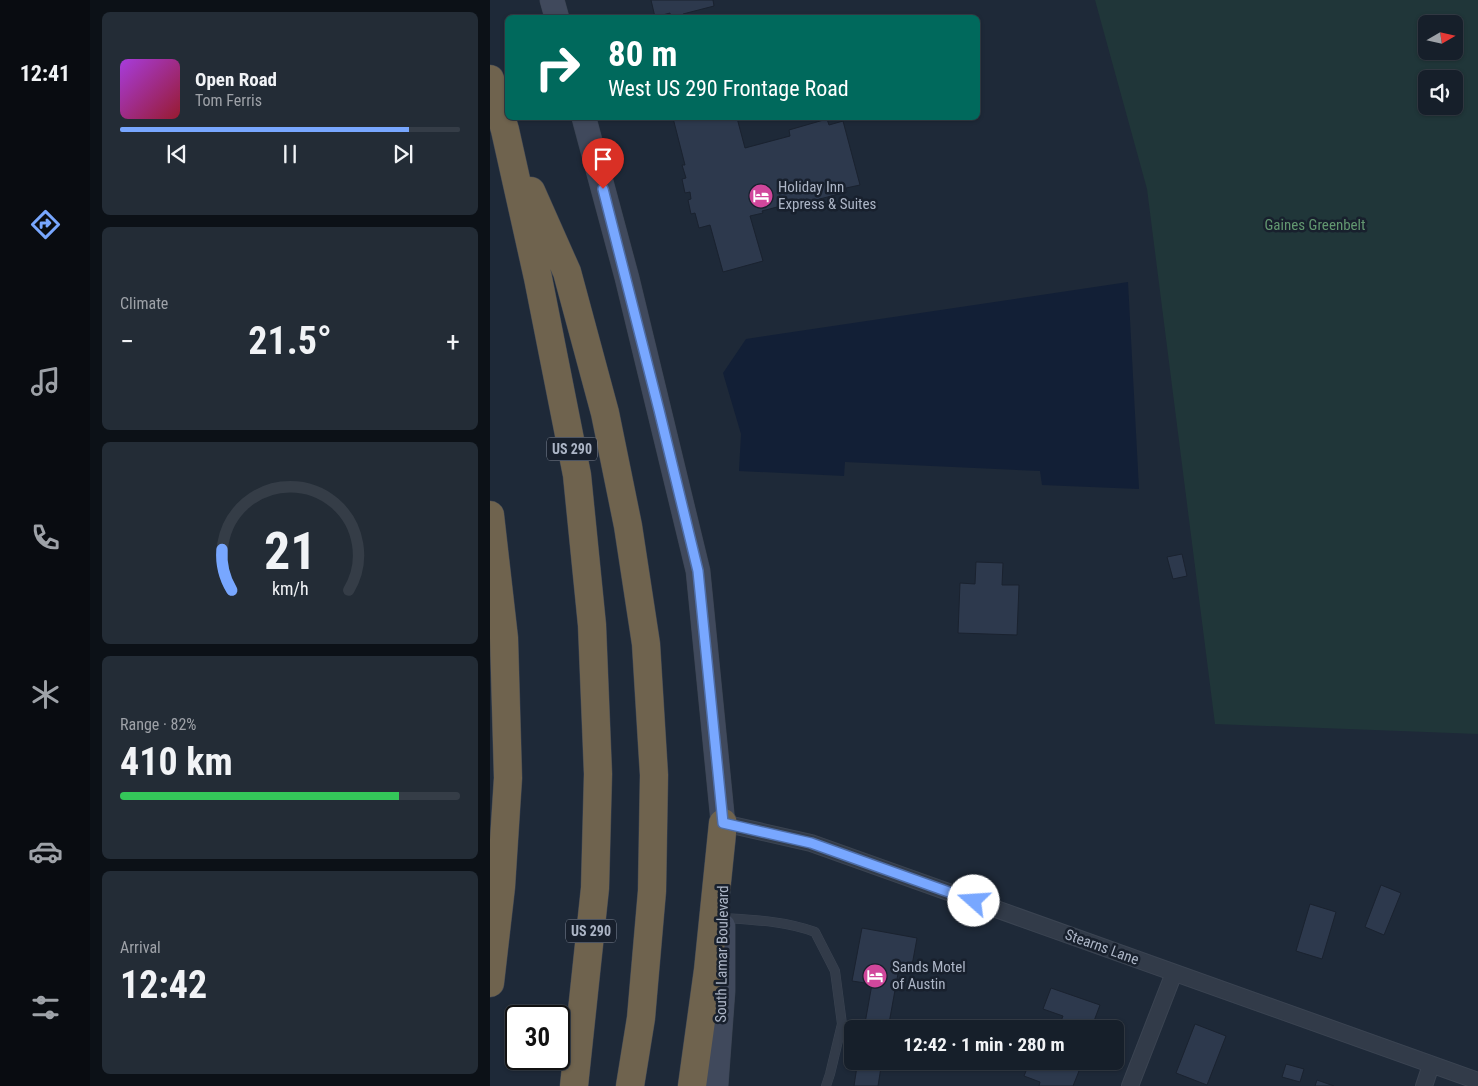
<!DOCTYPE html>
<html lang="en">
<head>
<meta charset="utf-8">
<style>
	:root { --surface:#161f2a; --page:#232c36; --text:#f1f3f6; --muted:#9ea2a8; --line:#353d47; --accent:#78a7ff }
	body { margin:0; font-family:"Roboto Condensed",sans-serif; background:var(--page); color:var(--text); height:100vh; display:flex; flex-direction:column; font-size:19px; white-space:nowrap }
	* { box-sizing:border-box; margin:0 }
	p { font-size:16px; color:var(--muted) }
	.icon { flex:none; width:28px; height:28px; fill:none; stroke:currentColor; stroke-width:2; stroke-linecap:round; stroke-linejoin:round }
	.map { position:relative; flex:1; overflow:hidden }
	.details { display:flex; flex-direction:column; gap:12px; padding:12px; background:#0c1117; width:400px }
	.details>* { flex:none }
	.guide { position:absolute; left:15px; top:15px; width:475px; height:105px; border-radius:8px; box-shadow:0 1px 4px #0004,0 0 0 1px var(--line); background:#00695c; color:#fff; overflow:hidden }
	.needle { width:32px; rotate:81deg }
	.tools { position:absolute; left:928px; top:15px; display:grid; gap:10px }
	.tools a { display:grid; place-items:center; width:45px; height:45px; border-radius:8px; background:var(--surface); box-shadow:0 1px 4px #0004,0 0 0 1px var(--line); font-size:25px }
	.speed { position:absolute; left:15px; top:1005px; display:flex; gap:10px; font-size:25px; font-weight:700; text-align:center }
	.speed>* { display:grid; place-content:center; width:65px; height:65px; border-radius:50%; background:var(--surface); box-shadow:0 1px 4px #0004,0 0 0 1px var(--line); line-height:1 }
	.speed .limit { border:2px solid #111; border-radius:8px; background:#fff; color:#111 }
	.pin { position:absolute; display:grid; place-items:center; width:42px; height:42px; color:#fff; margin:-51px -21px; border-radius:50% 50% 50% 0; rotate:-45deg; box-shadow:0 0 5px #0007 }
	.pin .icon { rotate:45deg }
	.me { position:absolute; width:55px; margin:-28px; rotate:289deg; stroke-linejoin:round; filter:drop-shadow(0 0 4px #0008) }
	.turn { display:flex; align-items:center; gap:18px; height:105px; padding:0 20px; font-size:22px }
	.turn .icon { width:65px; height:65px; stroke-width:2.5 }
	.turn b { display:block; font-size:35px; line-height:42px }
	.big { font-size:38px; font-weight:700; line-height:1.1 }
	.details .card { flex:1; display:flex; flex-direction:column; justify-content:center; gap:8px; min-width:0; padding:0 18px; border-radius:8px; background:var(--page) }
	.details .dial { align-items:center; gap:0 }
	.dial svg { height:130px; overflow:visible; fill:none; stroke:var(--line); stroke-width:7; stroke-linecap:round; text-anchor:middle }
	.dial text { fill:var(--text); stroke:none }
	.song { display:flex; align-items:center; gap:15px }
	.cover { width:60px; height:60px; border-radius:8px; background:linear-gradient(135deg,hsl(280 70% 55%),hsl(350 70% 35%)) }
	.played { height:5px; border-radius:2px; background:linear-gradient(90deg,var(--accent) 85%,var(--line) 85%) }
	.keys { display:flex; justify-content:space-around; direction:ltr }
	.heat { display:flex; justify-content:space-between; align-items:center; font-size:28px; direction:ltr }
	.charge { height:8px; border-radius:4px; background:linear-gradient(90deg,#34c759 82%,var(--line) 0) }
	.trip { position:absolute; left:354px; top:1020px; width:280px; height:50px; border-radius:8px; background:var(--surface); box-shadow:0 1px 4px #0004,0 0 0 1px var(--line); font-weight:700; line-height:50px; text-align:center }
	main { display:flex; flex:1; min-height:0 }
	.tabs { display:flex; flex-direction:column; width:90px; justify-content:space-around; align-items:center; background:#090c11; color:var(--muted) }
	.tabs .icon { width:35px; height:35px }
	.tabs .current { color:var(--accent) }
	.tabs b { font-size:22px; color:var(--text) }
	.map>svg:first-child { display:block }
	.green { fill:#203639; fill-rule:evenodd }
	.water { fill:#121f36 }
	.building { fill:#2d394d; stroke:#1a222f }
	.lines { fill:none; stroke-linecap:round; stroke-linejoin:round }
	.lane-casing { stroke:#3b4452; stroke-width:10 }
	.street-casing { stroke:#3b4452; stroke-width:18 }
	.secondary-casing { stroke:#3b4452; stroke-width:25 }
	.highway-casing { stroke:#3d4553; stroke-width:29 }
	.lane { stroke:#323b49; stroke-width:9 }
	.street { stroke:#323b49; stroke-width:16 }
	.secondary { stroke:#40495c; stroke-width:24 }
	.highway { stroke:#6f634e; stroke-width:28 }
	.route-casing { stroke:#4e6da6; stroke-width:12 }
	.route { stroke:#78a7ff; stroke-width:9 }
	.labels { text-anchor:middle; stroke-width:5; stroke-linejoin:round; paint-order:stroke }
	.shield { fill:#18202d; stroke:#808898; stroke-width:1 }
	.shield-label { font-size:14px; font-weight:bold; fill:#acb5c6 }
	.poi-label { font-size:15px; fill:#acb5c6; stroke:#18202d; text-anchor:start }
	.park-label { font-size:15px; fill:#629770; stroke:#18202d }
	.street-label { font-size:15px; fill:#acb5c6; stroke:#18202d }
</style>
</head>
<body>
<main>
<nav class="tabs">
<b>12:41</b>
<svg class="icon current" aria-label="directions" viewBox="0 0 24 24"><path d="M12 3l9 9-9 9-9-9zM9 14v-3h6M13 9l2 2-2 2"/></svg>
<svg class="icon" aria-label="music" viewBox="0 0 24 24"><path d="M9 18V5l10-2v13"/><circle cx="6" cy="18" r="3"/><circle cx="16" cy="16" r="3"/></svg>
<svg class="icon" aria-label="phone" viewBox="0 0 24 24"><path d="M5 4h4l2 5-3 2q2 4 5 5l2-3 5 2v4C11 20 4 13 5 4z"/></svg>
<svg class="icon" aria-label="climate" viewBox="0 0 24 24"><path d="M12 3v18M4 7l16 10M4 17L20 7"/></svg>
<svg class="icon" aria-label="car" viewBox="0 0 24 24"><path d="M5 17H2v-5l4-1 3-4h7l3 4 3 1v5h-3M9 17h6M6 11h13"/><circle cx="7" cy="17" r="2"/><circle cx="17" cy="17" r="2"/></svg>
<svg class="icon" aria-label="filters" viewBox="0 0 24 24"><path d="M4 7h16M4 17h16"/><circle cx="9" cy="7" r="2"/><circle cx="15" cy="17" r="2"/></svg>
</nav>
<section class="details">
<div class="card">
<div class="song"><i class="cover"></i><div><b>Open Road</b><p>Tom Ferris</p></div></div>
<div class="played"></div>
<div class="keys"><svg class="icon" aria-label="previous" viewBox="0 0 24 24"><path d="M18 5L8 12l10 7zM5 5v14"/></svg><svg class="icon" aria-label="pause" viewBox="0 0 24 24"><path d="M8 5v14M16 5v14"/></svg><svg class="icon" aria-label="next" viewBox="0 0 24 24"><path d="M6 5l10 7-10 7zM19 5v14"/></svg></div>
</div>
<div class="card"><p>Climate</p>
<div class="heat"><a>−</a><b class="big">21.5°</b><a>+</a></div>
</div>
<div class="card dial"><svg viewBox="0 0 100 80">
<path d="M14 69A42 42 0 1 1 86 69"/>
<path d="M14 69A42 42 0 0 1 8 44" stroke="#78a7ff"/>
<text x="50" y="56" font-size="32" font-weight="700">21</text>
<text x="50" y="72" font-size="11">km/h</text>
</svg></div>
<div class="card"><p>Range · 82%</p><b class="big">410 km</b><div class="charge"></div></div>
<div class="card"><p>Arrival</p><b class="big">12:42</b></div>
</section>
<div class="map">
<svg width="988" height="1086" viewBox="0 0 988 1086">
	<rect width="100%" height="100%" fill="#1e2938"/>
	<path class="green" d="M 605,0 L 988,0 L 988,734 L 725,724 L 657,189 ZM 936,24 L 964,24 L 964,51 L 936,51 ZM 936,79 L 964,79 L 964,106 L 936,106 Z"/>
	<path class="water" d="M 638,282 L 649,489 L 552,485 L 550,471 L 355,462 L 354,476 L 249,471 L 251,434 L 233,373 L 256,339 Z"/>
	<path class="building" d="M 161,0 L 223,0 L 224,6 L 193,14 L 193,17 L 190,18 L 181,18 L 180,13 L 165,17 Z
		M 183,118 L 247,118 L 255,148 L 300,136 L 299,130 L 337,119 L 339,125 L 353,121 L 370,185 L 356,188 L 357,192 L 318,202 L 317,199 L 272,211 L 273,213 L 260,216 L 273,261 L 233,272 L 220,225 L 209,228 L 205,213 L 201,214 L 198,200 L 201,199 L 200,192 L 195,193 L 192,179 L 196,178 L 192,165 L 195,165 Z
		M 692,554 L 697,576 L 683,579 L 677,557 Z
		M 486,562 L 513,563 L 512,585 L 529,585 L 527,635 L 468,633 L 470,583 L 485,584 Z
		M 891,885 L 911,893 L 894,935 L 875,927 Z
		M 820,904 L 846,912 L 832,959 L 806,951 Z
		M 372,928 L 427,938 L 421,971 L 409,968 L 398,1029 L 374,1029 L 382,984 L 362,981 Z
		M 561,988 L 610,1005 L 601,1029 L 568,1029 L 573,1016 L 553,1009 Z
		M 705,1024 L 736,1036 L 717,1085 L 686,1073 Z
		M 362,1055 L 362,1061 L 392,1061 L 388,1086 L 364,1086 L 367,1066 L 360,1065 Z
		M 540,1061 L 568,1061 L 567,1063 L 589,1071 L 583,1086 L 549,1086 L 550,1082 L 534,1076 Z
		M 796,1064 L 814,1069 L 810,1082 L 792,1077 Z
		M 827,1080 L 844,1086 L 825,1086 Z"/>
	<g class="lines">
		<defs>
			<path id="lane" d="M 233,918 C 264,920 295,921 325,932 L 345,971 L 352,1024 L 340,1074 L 336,1086"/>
			<path id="street" d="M 233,823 L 321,843 L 988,1081
				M 640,1086 L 684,973
				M 934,1086 L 941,1065"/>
			<path id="secondary" d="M 62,0 L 67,18
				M 94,118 L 137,278 L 208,571 L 233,823 L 233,842
				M 226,1086 L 233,991 L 233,926"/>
			<path id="highway" d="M 0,79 L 15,130 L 48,278 L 87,475 L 102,625 L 108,774 L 105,888 L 84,1086
				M 41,191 L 77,272 L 115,413 L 138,526 L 156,644 L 164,775 L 162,891 L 151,1018 L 140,1086
				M 0,515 L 14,638 L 18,778 L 11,887 L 0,983
				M 202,1086 L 218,970 L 233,823"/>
		</defs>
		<use href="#lane" class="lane-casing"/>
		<use href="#street" class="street-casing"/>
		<use href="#secondary" class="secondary-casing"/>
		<use href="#highway" class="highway-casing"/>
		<use href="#lane" class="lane"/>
		<use href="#street" class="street"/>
		<use href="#secondary" class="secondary"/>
		<use href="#highway" class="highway"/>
	</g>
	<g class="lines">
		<defs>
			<path id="route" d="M 113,189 L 169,410 L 208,571 L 233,823 L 321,843 L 484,901"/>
		</defs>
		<use href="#route" class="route-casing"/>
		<use href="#route" class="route"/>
	</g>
	<defs>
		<symbol id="hotel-disc" viewBox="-11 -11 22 22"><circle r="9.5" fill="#d1479c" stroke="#18202d"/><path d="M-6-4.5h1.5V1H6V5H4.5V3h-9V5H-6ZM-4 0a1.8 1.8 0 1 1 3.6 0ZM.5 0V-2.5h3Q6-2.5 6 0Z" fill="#fff"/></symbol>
	</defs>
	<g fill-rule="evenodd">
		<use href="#hotel-disc" x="257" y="182" width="28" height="28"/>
		<use href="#hotel-disc" x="371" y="962" width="28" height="28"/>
	</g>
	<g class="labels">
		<g class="shield">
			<rect x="57" y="437.5" width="50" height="23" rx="4"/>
			<rect x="76" y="919.5" width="50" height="23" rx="4"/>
		</g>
		<g class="shield-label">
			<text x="82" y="454">US 290</text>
			<text x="101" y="936">US 290</text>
		</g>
		<g class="poi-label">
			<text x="288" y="192">Holiday Inn<tspan x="288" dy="17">Express &amp; Suites</tspan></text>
			<text x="402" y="972">Sands Motel<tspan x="402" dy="17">of Austin</tspan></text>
		</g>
		<g class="park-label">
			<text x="825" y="230">Gaines Greenbelt</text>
		</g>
		<g class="street-label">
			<text transform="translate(612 947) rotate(20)" y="5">Stearns Lane</text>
			<text transform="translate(232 954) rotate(-89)" y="5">South Lamar Boulevard</text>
		</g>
	</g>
</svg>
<div class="tools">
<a><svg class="needle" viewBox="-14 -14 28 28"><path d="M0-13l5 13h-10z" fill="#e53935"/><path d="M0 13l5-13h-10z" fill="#9ea2a8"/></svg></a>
<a><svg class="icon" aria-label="sound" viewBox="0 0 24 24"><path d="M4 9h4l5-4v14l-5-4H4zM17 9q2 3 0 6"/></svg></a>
</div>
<div class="speed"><div class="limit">30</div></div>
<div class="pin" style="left:113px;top:189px;background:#d93025"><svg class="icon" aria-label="arrive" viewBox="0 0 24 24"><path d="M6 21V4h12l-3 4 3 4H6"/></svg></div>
<svg class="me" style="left:484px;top:901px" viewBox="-20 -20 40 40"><circle r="19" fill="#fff"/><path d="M0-13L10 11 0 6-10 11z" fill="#78a7ff"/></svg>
<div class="trip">12:42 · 1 min · 280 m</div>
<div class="guide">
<div class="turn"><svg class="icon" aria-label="right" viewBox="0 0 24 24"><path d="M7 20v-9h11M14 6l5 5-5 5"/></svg><div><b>80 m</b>West US 290 Frontage Road</div></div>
</div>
</div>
</main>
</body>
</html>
